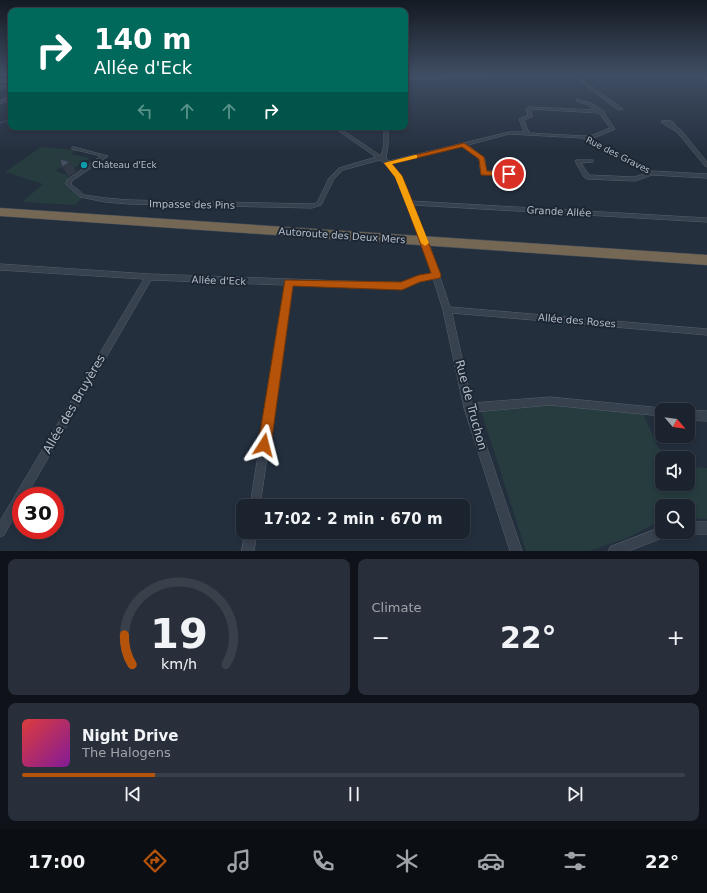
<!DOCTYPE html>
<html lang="en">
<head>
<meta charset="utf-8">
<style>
	:root { --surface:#1b232e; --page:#282f3a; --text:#f1f3f6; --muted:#a0a4aa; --line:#39404a; --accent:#b45309 }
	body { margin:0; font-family:"DejaVu Sans",sans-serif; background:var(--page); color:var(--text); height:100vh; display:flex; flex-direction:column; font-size:15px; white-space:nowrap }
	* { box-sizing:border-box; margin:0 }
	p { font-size:13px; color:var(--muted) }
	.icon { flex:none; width:22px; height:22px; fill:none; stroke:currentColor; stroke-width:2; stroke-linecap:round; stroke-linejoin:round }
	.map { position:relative; height:551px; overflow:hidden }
	.sheet { display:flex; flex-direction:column; gap:8px; padding:8px; background:#0f1319; flex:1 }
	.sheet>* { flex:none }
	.banner { position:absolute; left:8px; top:8px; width:400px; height:122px; border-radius:8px; box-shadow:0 2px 6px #0003,0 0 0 1px var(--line); background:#00695c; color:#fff; overflow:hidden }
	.needle { width:26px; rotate:118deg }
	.tools { position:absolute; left:655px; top:403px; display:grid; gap:8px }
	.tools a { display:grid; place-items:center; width:40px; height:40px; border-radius:8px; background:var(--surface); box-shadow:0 2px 6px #0003,0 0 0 1px var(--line); font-size:20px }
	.speed { position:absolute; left:12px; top:487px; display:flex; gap:8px; font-size:20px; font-weight:700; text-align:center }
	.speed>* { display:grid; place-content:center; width:52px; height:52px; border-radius:50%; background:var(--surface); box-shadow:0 2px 6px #0003,0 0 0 1px var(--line); line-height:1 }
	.speed .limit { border:6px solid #d22; background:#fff; color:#111 }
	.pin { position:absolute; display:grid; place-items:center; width:34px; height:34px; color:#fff; margin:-17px; border:2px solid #fff; border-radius:50%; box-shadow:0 1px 4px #0007 }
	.me { position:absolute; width:44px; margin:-22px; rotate:9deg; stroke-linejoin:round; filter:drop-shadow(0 0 3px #0008) }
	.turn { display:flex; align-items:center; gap:14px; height:84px; padding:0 20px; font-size:18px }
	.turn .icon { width:52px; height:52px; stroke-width:2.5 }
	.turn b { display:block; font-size:28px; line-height:34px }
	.lanes { display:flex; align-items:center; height:38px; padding:0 20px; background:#0003; justify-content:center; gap:20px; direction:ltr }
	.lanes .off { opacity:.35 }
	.big { font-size:30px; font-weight:800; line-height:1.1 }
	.sheet .widget { flex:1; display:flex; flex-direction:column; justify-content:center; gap:6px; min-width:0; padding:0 14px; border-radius:8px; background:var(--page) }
	.sheet .dial { align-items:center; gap:0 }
	.dial svg { height:104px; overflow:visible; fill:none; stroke:var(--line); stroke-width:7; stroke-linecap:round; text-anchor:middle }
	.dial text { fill:var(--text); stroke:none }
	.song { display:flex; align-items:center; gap:12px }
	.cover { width:48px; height:48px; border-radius:6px; background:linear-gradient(135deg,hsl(0 70% 55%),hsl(290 70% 35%)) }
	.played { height:4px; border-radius:2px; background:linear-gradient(90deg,var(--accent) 20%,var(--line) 20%) }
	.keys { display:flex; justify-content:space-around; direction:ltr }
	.heat { display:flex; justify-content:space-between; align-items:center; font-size:22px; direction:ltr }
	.sheet .tiles { flex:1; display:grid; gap:8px; grid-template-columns:1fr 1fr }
	.widget:last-child { grid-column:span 2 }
	.trip { position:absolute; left:236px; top:499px; width:234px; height:40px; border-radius:8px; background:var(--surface); box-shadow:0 2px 6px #0003,0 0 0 1px var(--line); font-weight:800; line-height:40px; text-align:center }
	.tab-bar { display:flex; height:64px; justify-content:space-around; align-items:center; background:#0b0e12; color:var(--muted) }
	.tab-bar .icon { width:28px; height:28px }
	.tab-bar .active { color:var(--accent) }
	.tab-bar b { font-size:18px; color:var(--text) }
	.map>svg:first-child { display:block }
	.green { fill:#263c3f }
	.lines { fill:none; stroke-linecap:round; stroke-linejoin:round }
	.stream { stroke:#394c67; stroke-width:1 }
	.street-casing { stroke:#565f6c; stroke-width:1 }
	.secondary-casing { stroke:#565f6c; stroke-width:1 }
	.primary-casing { stroke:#414a57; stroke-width:1 }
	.highway-casing { stroke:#434c59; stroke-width:1 }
	.street { fill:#38414e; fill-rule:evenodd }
	.secondary { fill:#465061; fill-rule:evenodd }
	.primary { fill:#56606e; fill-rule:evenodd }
	.highway { fill:#746855; fill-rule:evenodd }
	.street-bridge-far1-casing { stroke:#565f6c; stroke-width:6; stroke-linecap:butt }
	.street-bridge-casing { stroke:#565f6c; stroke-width:8; stroke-linecap:butt }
	.street-bridge-far1 { stroke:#38414e; stroke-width:5.5 }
	.street-bridge { stroke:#38414e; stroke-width:8 }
	.shaded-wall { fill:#303945 }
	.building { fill:#455162; stroke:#303945 }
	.route { fill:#b45309; stroke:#753606 }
	.slow { fill:#f59e0b }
	.culture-dot { fill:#0f9aa8; stroke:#1d2633; stroke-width:1.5 }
	.labels { text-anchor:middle; stroke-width:4; stroke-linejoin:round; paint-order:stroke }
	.far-street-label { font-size:9px; fill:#b4bcc9; stroke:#1d2633 }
	.far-poi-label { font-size:9px; fill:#b4bcc9; stroke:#1d2633; text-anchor:start }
	.street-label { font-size:10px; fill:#b4bcc9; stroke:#1d2633 }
	.near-street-label { font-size:12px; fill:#b4bcc9; stroke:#1d2633 }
</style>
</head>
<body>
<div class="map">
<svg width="707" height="551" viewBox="0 0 707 551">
	<rect width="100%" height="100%" fill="#242f3e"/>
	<path class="green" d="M 41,147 L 77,150 L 71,154 L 90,158 L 73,169 L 63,166 L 55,171 L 68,175 L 67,177 L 70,179 L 64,185 L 82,198 L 75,205 L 22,202 L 43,184 L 5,172 Z
		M 554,404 L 643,413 L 658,447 L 668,458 L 662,458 L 662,484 L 688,484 L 688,467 L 707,468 L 707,519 L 688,518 L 688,506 L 662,506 L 662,520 L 627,538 L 589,551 L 526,551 L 481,411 Z"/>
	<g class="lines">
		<path class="stream" d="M 0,123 L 11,119"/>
		<defs>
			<path id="street" d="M 572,75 L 576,75 L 623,109 L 619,110 Z
				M 11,84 L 11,86 L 0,89 L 0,87 Z
				M 11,96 L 11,99 L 0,104 L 0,101 Z
				M 577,99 L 591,103 L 604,111 L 604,113 L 615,129 L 596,137 L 588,138 L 652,171 L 707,174 L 707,178 L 652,175 L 635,181 L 587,179 L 584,177 L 575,161 L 576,160 L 593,160 L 593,162 L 581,163 L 589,175 L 634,177 L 647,173 L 582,138 L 509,134 L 468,145 L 485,159 L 486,171 L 509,172 L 512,174 L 511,175 L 481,174 L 479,159 L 463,146 L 391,164 L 401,176 L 411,201 L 707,218 L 707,222 L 413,205 L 419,219 L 416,221 L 413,219 C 405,199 399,173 380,160 L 343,170 L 334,179 L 321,205 L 312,208 L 129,204 L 105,202 L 80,197 L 65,184 L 68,179 L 101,156 L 72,149 L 72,147 L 74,147 L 108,156 L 72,181 L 71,184 L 84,195 L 105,198 L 129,200 L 312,204 L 317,203 L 329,178 L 339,168 L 376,157 L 333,127 L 338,127 L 381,156 L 384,145 L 384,127 L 388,127 L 388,145 L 386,159 L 389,161 L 509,132 L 524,132 L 519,119 L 528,115 L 526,109 L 530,107 L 596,110 L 588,105 L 577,101 ZM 531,109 L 599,113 L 610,128 L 593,135 L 583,136 L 529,133 L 524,120 L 532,117 Z
				M 662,121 C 668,120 672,120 676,125 L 675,126 L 681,130 L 707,162 L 707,167 L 705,166 L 677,132 L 662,123 Z
				M 428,256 L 430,256 C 437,259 435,270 440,275 L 440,277 L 450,307 L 707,329 L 707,335 L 452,313 L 472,403 L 550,397 L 662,408 L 666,410 L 662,410 L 662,416 L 550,405 L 475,412 L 522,551 L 510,551 L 464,408 L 443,310 L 433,278 L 420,281 L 402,289 L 292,285 L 260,506 L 250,506 L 285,285 L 151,280 L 26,496 L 21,496 L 21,505 L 4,535 L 0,537 L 0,521 L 144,279 L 0,270 L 0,264 L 149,274 L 401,283 L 417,277 L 432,274 L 427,258 Z
				M 688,410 L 707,411 L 707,421 L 688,420 Z
				M 688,522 L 707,522 L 707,534 L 688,534 L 684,532 L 688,532 Z
				M 662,527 L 662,532 L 669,532 L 667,536 L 629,551 L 608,551 L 610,547 Z
				M 245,532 L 257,532 L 254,551 L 242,551 Z"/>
			<path id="secondary" d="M 699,75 L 707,76 L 707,80 Z"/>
			<path id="primary" d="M 444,75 L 515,75 L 512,77 L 405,80 L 405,76 Z
				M 0,79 L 11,79 L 11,83 L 0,83 Z"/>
			<path id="highway" d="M 0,208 L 707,255 L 707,265 L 0,216 Z"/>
		</defs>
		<use href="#street" class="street-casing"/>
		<use href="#secondary" class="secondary-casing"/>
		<use href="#primary" class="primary-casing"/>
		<use href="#highway" class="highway-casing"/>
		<use href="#street" class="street"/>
		<use href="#secondary" class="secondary"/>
		<use href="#primary" class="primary"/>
		<use href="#highway" class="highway"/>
		<defs>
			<path id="street-bridge-far1" d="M 416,219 L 427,249"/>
			<path id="street-bridge" d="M 427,248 L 430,258"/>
		</defs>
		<use href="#street-bridge-far1" class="street-bridge-far1-casing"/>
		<use href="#street-bridge" class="street-bridge-casing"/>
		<use href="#street-bridge-far1" class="street-bridge-far1"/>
		<use href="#street-bridge" class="street-bridge"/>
	</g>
	<path class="shaded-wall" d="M 70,162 L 76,171 L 69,177 L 62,167 Z"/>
	<path class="building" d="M 60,159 L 70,162 L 62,167 Z"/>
	<linearGradient id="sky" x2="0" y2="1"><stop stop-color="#141a22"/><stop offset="0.49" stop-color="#3f4d63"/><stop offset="1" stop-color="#3f4d63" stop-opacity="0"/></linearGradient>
	<rect width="707" height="152" fill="url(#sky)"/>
	<path class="route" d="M 464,143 L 484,157 L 487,171 L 509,172 L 513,174 L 509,176 L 481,175 L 479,159 L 462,147 L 392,164 L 402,176 L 408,190 L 441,275 L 440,278 L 420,282 L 402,290 L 293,286 L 271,445 L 269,450 L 264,451 L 260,450 L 258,445 L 285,280 L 401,282 L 419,275 L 431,273 L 401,190 L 395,177 L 384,163 Z"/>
	<path class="slow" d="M 415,155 L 417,155 L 417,158 L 392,164 L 402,176 L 429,243 L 425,246 L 421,243 L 395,177 L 384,163 Z"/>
	<circle class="culture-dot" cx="84" cy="165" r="4"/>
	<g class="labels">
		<g class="far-street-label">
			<text transform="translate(618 155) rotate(27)" y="3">Rue des Graves</text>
		</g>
		<g class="far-poi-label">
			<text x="92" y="168">Château d'Eck</text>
		</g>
		<g class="street-label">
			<text transform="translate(192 204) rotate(1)" y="4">Impasse des Pins</text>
			<text transform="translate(559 211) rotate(3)" y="4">Grande Allée</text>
			<text transform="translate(342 235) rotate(4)" y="4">Autoroute des Deux Mers</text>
			<text transform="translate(219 280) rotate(2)" y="4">Allée d'Eck</text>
			<text transform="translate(577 320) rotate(5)" y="4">Allée des Roses</text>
		</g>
		<g class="near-street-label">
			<text transform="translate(74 404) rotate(-60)" y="4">Allée des Bruyères</text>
			<text transform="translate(471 405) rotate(75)" y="4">Rue de Truchon</text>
		</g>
	</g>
</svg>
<div class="tools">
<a><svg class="needle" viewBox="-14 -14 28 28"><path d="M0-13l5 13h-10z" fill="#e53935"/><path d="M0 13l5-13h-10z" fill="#a0a4aa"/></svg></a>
<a><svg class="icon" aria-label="sound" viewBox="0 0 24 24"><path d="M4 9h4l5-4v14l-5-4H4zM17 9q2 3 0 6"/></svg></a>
<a><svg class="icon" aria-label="search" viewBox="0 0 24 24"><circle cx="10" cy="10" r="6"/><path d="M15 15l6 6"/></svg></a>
</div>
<div class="speed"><div class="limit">30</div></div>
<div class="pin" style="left:509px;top:174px;background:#d93025"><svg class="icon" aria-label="arrive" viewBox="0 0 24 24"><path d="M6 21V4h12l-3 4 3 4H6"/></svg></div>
<svg class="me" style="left:264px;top:445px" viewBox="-20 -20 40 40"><path d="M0-17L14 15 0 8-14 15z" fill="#b45309" stroke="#fff" stroke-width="4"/></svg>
<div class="trip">17:02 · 2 min · 670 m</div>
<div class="banner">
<div class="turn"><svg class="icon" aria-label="right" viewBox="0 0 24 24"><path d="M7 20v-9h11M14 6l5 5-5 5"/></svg><div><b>140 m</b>Allée d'Eck</div></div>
<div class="lanes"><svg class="icon off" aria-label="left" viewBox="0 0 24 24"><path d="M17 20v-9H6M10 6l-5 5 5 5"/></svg><svg class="icon off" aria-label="ahead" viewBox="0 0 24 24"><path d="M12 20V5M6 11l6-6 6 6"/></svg><svg class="icon off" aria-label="ahead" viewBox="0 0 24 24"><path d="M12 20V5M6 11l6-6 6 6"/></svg><svg class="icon" aria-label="right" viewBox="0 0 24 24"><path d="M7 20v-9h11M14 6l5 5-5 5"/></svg></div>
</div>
</div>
<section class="sheet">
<div class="tiles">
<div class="widget dial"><svg viewBox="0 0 100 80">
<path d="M14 69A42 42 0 1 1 86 69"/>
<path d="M14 69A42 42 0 0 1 8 46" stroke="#b45309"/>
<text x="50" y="56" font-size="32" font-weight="700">19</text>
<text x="50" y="72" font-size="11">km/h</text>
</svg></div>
<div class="widget"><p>Climate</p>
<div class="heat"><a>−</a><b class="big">22°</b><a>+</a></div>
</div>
<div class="widget">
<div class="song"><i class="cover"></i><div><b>Night Drive</b><p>The Halogens</p></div></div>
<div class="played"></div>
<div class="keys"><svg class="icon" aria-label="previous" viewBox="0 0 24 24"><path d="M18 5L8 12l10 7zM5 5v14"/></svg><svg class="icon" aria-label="pause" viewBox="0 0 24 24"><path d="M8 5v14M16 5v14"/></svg><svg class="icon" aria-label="next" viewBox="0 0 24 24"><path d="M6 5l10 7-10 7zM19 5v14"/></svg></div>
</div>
</div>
</section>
<nav class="tab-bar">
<b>17:00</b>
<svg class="icon active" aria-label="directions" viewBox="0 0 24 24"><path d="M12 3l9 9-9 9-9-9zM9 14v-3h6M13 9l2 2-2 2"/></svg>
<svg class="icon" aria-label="music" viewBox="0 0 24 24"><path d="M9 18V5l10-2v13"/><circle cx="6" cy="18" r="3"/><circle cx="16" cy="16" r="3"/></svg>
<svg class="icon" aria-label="phone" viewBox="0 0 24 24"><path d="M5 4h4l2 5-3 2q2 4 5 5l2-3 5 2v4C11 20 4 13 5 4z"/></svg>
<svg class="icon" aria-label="climate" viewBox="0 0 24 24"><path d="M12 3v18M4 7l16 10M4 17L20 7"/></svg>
<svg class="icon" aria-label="car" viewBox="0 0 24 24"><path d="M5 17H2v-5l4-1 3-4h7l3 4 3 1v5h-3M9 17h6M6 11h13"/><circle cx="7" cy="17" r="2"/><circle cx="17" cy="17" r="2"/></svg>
<svg class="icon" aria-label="filters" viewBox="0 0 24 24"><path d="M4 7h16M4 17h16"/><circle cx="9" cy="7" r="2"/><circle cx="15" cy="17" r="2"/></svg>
<b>22°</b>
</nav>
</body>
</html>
